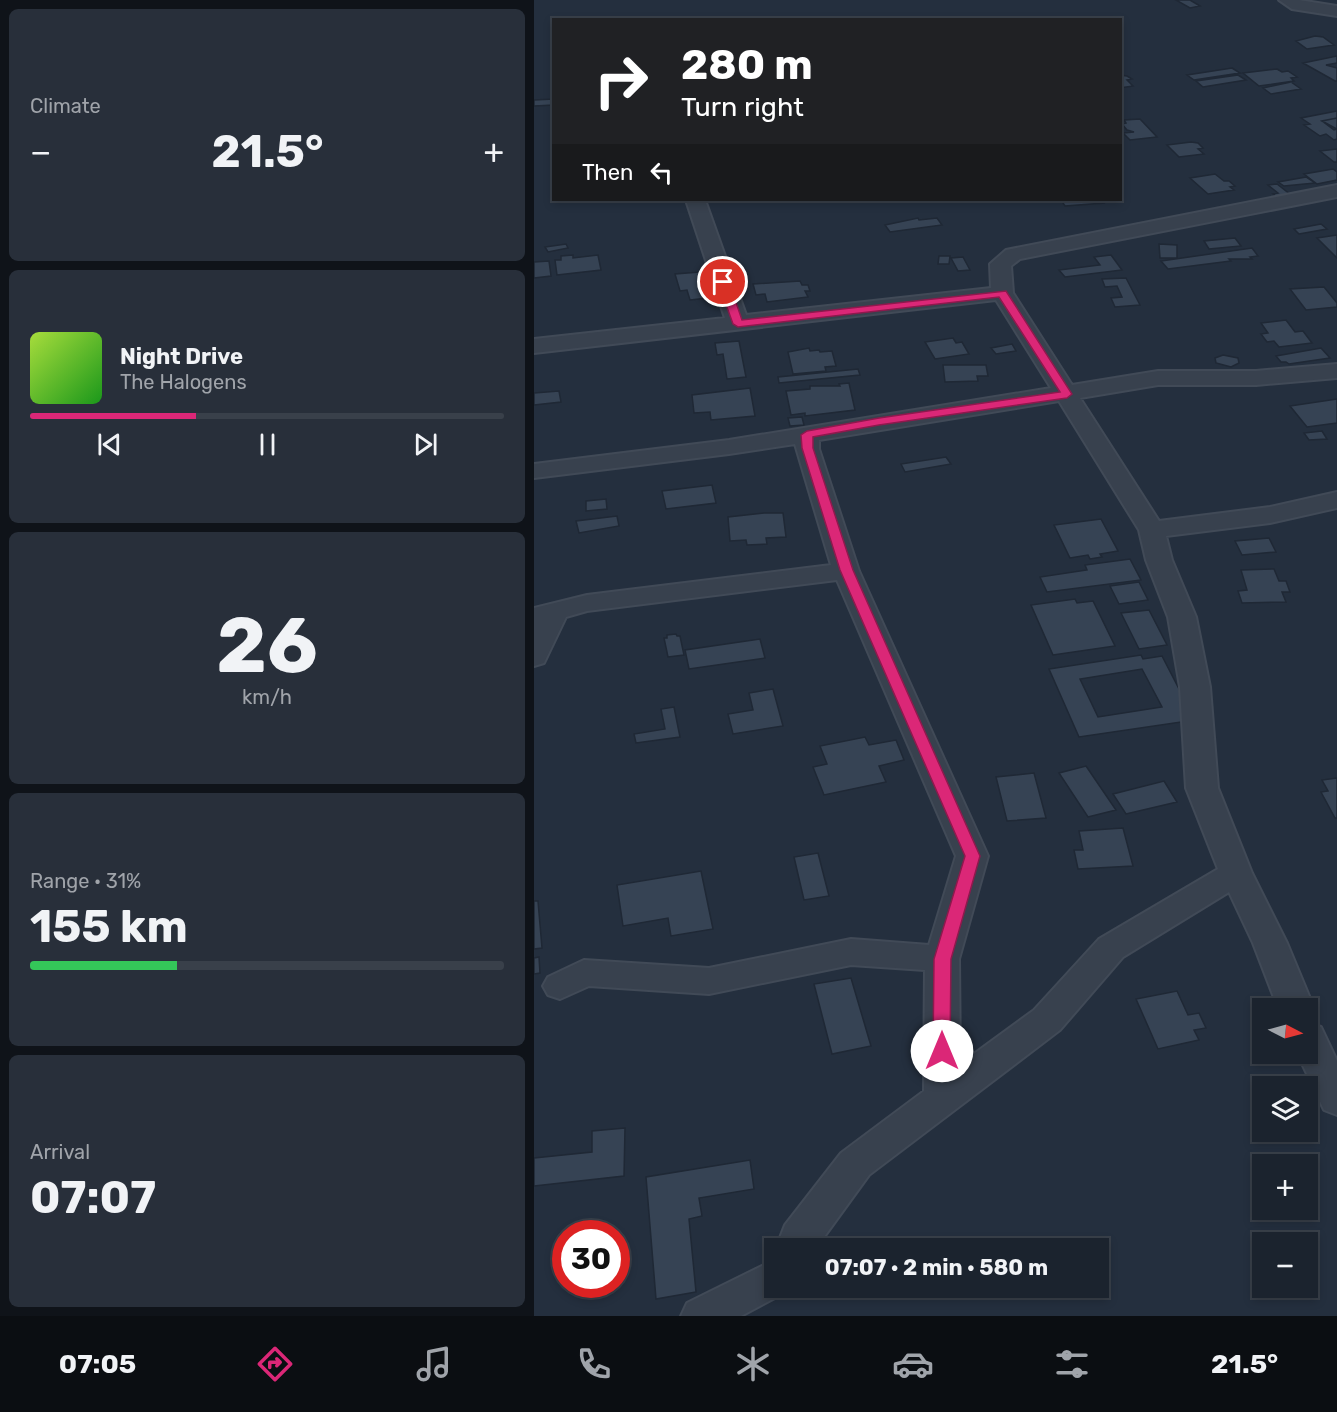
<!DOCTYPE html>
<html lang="en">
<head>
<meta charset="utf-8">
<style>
	:root { --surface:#1b232e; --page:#282f3a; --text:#f1f3f6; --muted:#a0a4aa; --line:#39404a; --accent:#db2777 }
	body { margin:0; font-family:Rubik,sans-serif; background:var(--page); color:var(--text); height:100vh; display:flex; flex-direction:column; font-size:22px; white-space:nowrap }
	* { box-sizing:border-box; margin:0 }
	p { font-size:20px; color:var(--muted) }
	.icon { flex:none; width:33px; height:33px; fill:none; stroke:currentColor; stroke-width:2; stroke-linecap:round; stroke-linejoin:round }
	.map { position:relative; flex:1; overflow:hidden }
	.sheet { display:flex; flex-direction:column; gap:9px; padding:9px; background:#0f1319; width:534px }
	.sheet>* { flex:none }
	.banner { position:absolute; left:18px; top:18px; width:570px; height:183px; border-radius:0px; box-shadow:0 3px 9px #0003,0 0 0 2px var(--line); background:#202124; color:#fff; overflow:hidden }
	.needle { width:39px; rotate:96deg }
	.controls { position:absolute; left:718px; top:998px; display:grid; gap:12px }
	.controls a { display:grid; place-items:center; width:66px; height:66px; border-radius:0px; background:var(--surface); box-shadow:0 3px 9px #0003,0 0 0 2px var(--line); font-size:30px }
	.speed { position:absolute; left:18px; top:1220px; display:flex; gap:12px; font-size:30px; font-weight:700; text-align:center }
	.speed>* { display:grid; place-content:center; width:78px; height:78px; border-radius:50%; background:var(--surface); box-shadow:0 3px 9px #0003,0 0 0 2px var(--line); line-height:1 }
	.speed .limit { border:9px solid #d22; background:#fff; color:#111 }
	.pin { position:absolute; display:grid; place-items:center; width:51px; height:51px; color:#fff; margin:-26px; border:3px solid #fff; border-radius:50%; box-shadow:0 2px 6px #0007 }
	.me { position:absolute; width:66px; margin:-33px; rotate:0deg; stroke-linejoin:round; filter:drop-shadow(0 0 4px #0008) }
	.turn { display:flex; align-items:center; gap:21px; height:126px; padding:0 30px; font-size:27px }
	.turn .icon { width:78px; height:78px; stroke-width:2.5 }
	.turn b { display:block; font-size:42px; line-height:51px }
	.then { display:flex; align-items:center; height:57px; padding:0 30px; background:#0003; gap:12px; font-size:22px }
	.big { font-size:45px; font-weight:700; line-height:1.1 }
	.sheet .tile { flex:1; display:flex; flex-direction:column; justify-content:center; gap:9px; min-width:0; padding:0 21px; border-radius:9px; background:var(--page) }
	.sheet .dial { align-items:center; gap:0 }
	.dial b { font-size:78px; line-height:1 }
	.song { display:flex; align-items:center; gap:18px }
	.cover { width:72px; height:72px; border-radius:9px; background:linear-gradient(135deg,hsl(80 70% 55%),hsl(120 70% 35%)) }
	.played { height:6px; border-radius:3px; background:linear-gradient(90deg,var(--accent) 35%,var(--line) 35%) }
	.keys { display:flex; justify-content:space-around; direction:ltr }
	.heat { display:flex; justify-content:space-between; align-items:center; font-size:33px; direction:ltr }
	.charge { height:9px; border-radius:4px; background:linear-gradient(90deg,#34c759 31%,var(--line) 0) }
	.trip { position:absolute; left:230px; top:1238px; width:345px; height:60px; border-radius:0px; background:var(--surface); box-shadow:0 3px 9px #0003,0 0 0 2px var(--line); font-weight:700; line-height:60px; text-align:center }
	.tab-bar { display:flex; height:96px; justify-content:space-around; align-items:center; background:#0b0e12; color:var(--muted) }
	.tab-bar .icon { width:42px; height:42px }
	.tab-bar .selected { color:var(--accent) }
	.tab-bar b { font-size:27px; color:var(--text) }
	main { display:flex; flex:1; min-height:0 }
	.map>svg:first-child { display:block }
	.building { fill:#364354; stroke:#1f2835; stroke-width:1.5; fill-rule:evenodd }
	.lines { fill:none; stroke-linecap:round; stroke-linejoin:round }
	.minor-casing { stroke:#414a57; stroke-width:4 }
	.minor { fill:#38414e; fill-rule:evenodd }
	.route { fill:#db2777; stroke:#8e194d; stroke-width:1.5 }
</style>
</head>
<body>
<main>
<section class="sheet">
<div class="tile"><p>Climate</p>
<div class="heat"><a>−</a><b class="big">21.5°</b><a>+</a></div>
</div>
<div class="tile">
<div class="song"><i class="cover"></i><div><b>Night Drive</b><p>The Halogens</p></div></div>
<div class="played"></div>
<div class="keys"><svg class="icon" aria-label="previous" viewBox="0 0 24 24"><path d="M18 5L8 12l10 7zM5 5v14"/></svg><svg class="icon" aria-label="pause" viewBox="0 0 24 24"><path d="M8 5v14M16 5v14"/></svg><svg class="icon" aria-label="next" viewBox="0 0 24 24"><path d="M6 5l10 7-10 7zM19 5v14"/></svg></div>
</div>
<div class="tile dial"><b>26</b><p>km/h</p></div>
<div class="tile"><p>Range · 31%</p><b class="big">155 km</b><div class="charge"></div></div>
<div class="tile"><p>Arrival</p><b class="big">07:07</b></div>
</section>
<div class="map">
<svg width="803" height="1316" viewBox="0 0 803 1316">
	<rect width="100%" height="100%" fill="#242f3e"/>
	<path class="building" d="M 642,0 L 656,0 L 666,6 L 656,8 Z
		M 781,36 L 789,37 L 800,45 L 773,49 L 762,41 Z
		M 803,56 L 803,63 L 792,65 L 803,68 L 803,81 L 801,81 L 769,63 Z
		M 698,68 L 706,73 L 660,80 L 653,75 Z
		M 743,69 L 748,72 L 754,71 L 763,77 L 757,78 L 760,81 L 725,86 L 709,73 Z
		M 586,75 L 593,76 L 598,79 L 593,80 L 599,86 L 586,88 Z
		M 704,75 L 712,80 L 669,87 L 662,81 Z
		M 757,82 L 767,89 L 737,94 L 729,88 Z
		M 20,99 L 20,105 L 0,106 L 0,100 Z
		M 803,111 L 803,118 L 788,121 L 803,129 L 803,139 L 800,140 L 792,134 L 786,136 L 770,125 L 776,124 L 767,118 Z
		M 803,118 L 803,129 L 800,130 L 788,121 Z
		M 606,119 L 623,137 L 596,140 L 589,133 L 600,132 L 593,130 L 588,124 L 592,123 L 590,120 Z
		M 657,142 L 664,143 L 669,148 L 664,149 L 670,154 L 645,157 L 633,145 Z
		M 803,149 L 803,162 L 800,162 L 786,151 Z
		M 799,169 L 803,172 L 803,180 L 783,184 L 770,174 Z
		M 681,174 L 690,181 L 695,181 L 701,186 L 696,187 L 700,190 L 674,194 L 656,178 Z
		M 772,177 L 781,183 L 750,186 L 744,182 Z
		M 743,184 L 757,195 L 743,197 L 739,194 L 744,193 L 734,185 Z
		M 527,200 L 568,200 L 570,203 L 531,206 Z
		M 384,218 L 385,220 L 403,218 L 408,225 L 356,232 L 351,225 Z
		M 787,224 L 793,229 L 765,234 L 760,229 Z
		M 803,235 L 803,258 L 783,238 Z
		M 701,238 L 707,246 L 675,249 L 670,241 Z
		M 32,244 L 34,248 L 14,252 L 11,247 Z
		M 625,244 L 643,245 L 643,258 L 626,258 Z
		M 718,248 L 724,256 L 716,257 L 718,259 L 695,259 L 697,261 L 634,269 L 627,261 Z
		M 39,255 L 39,258 L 64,255 L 67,270 L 23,275 L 21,260 L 27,260 L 27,256 Z
		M 577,255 L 588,270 L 531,277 L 525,270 L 566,265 L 560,257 Z
		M 405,256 L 416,256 L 415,264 L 404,264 Z
		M 429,257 L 436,270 L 424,271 L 417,258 Z
		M 15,261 L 17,276 L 0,278 L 0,262 Z
		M 166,272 L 174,298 L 156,300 L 153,290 L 146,291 L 141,274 Z
		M 592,278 L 606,305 L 581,307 L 577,298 L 588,297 L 583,286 L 571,287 L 568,279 Z
		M 266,281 L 268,285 L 274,285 L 276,291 L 271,291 L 274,297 L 233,302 L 231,294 L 222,295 L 219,284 Z
		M 790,287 L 803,303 L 803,307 L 772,310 L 756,289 Z
		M 752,320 L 761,332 L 769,331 L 778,343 L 745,347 L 740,341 L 733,342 L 727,334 L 734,333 L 727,323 Z
		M 419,338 L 422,343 L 428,342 L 435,354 L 401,359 L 391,342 Z
		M 205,341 L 212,377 L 193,379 L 189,354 L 183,355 L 181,343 Z
		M 478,344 L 482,351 L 462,354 L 457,348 Z
		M 275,348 L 276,351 L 285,350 L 286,352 L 298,351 L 302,366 L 291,367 L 292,371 L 259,374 L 254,352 Z
		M 787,348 L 796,358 L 755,364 L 752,362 L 747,362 L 742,356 Z
		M 689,355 L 704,358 L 705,363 L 697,367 L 682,363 L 681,358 Z
		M 409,365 L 452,365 L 454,376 L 443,376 L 444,381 L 411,382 Z
		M 324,369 L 326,375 L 245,383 L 244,377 Z
		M 315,383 L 321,410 L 271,416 L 271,413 L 257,415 L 252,391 L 276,389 L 276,386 L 306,386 L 305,384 Z
		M 216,388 L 221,416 L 177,420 L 176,412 L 160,413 L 158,395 Z
		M 25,391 L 27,402 L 0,405 L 0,393 Z
		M 803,399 L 803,423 L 773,427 L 756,406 Z
		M 268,417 L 270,425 L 256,426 L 254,418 Z
		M 788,431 L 793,439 L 775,440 L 770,433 Z
		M 412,457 L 417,464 L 371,472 L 367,464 Z
		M 178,485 L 182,503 L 132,509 L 128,491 Z
		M 72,499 L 73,509 L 52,511 L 52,501 Z
		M 230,513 L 249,513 L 252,537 L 232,538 L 233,544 L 213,545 L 212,540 L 196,541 L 194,517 Z
		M 83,516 L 85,526 L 45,533 L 42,521 Z
		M 567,519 L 584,551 L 566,554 L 568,557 L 556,559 L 554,555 L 536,558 L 520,525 Z
		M 735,538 L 742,552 L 708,555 L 701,541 Z
		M 596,559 L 607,580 L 513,592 L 506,577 L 553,570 L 551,565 Z
		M 740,569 L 745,581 L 752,581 L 756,592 L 748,592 L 752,602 L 708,603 L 704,591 L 713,590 L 707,570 Z
		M 605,582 L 614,600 L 585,604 L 576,586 Z
		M 541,599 L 543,603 L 559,601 L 581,646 L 519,655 L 497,605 Z
		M 615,610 L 633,645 L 605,649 L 587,613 Z
		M 142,634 L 143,636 L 146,636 L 150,655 L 134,657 L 130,638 L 133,638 L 133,635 Z
		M 226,639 L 231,658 L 155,669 L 151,650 Z
		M 607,655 L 609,659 L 628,656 L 661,720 L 545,737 L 515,669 ZM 608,669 L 628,707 L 564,717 L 546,679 Z
		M 239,689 L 249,726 L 199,734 L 194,714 L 219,710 L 215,693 Z
		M 140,707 L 146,737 L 102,743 L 100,734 L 131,729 L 127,709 Z
		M 331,737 L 335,745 L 362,740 L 370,760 L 345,766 L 352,782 L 290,795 L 279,767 L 293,764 L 286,746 Z
		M 552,766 L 582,810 L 554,817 L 525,773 Z
		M 500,773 L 512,818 L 473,821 L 462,777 Z
		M 803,778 L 803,818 L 801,818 L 787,792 L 794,791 L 788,780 Z
		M 630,781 L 643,802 L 592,814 L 579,794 Z
		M 589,828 L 599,866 L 544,869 L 540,850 L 549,850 L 545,831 Z
		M 284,853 L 295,896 L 270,900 L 260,857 Z
		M 167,871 L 179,929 L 137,936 L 134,918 L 89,926 L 83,885 Z
		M 0,901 L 4,901 L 8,948 L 0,949 Z
		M 5,957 L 6,973 L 0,974 L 0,958 Z
		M 317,978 L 337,1046 L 298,1054 L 280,984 Z
		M 643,991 L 654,1015 L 665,1013 L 672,1028 L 660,1030 L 665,1040 L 624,1049 L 602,999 Z
		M 91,1128 L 90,1176 L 0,1186 L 0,1158 L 58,1152 L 58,1131 Z
		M 216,1160 L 220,1189 L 165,1198 L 168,1216 L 155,1219 L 162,1292 L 122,1299 L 112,1177 Z"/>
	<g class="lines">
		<defs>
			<path id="minor" d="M 745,0 L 765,0 L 803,6 L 803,16 L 758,9 Z
				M 803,185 L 803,197 L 486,259 L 477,266 L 479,293 L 538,385 L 624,371 L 722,371 L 803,364 L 803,378 L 722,385 L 624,385 L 546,398 L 625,521 L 736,507 L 803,492 L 803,508 L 736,523 L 632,536 L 638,560 L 662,617 L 676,687 L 684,788 L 718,873 L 753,943 L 780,1008 L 774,1018 L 774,1008 L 744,1008 L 719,943 L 695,892 L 589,957 L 526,1030 L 335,1175 L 282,1248 L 242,1248 L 251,1225 L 307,1153 L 390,1091 L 391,970 L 317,965 L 175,994 L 55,986 L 26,999 L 14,995 L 9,986 L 14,977 L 50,960 L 175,968 L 317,939 L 395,945 L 422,856 L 303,580 L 53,611 L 32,617 L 10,663 L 0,666 L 0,608 L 53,595 L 297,565 L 261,444 L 195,454 L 0,478 L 0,464 L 195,440 L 517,388 L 462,300 L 0,353 L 0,339 L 191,318 L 152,200 L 171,200 L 212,315 L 457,288 L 456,264 L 472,250 ZM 525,401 L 605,530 L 612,560 L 634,617 L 646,687 L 652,788 L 684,869 L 565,939 L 500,1010 L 426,1064 L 425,959 L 454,856 L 325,571 L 285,449 L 285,440 Z
				M 774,1023 L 787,1027 L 803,1061 L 803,1115 L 790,1110 L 763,1053 L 774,1053 Z
				M 240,1260 L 240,1287 L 256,1287 L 254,1291 L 207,1316 L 147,1316 L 153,1303 Z"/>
		</defs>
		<use href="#minor" class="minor-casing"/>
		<use href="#minor" class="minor"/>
	</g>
	<path class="route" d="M 189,279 L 195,282 L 208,320 L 472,291 L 538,394 L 533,398 L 345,425 L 279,437 L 279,448 L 319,570 L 446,856 L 417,959 L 416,1051 L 414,1056 L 408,1057 L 402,1056 L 399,1051 L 400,959 L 431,856 L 306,570 L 268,448 L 267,435 L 273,431 L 345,418 L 526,392 L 465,297 L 204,327 L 199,324 L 184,282 Z"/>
</svg>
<div class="controls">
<a><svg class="needle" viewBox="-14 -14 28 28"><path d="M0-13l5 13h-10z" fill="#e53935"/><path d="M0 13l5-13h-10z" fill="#a0a4aa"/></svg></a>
<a><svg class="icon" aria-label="layers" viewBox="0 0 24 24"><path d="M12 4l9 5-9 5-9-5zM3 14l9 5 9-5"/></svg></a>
<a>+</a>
<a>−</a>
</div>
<div class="speed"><div class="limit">30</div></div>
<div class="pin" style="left:189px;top:282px;background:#d93025"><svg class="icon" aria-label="arrive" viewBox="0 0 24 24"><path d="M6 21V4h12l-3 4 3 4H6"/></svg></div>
<svg class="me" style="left:408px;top:1051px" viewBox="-20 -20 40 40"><circle r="19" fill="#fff"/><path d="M0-13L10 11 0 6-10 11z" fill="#db2777"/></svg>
<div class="trip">07:07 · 2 min · 580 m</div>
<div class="banner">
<div class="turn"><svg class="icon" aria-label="right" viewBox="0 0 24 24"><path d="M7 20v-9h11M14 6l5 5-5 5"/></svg><div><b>280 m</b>Turn right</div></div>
<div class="then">Then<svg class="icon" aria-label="left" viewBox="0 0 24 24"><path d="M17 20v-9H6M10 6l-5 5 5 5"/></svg></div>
</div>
</div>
</main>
<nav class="tab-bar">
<b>07:05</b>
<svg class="icon selected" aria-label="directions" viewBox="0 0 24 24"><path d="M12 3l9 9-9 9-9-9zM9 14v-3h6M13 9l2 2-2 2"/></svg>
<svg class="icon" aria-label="music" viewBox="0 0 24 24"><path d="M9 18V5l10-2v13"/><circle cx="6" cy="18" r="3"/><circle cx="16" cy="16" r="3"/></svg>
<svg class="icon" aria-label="phone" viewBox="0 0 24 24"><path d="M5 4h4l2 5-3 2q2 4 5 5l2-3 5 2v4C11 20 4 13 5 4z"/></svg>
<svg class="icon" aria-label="climate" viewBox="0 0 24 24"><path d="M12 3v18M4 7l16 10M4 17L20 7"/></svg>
<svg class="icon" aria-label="car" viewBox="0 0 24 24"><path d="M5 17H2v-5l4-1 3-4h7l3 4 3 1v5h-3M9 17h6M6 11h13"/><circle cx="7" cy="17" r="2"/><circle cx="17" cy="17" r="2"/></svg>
<svg class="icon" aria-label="filters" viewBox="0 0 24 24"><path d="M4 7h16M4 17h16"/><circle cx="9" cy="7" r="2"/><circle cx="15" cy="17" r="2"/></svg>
<b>21.5°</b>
</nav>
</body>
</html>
